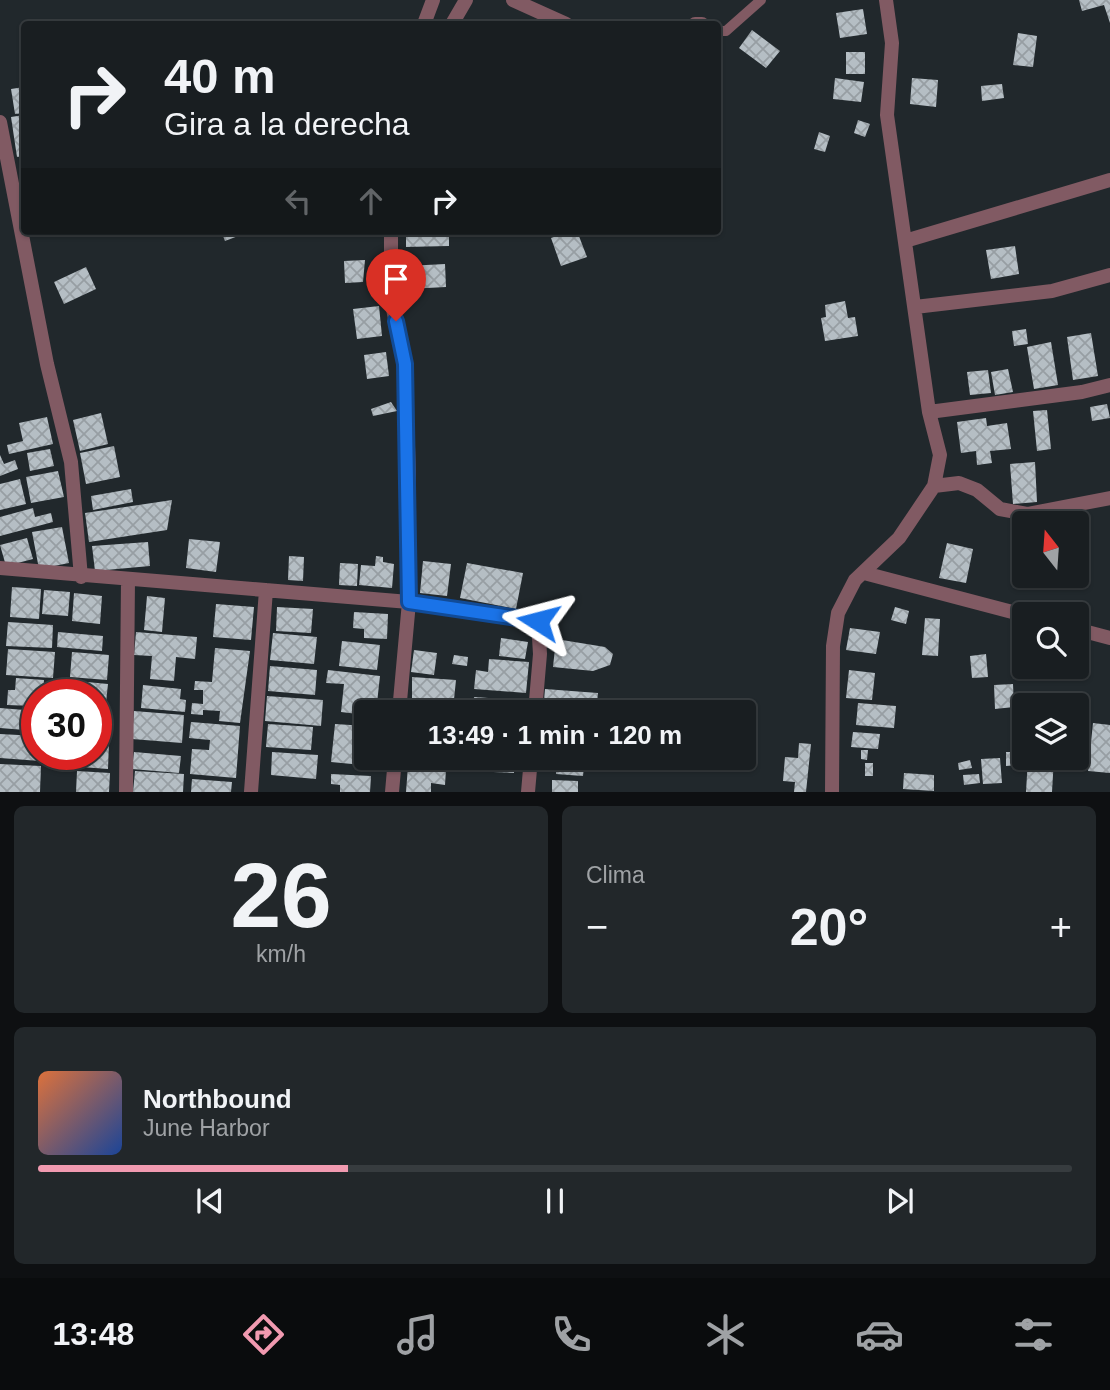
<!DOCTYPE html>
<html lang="es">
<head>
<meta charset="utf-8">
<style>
	:root { --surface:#191e21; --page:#22272a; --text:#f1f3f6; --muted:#9fa2a5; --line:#373c3f; --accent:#f19ab0 }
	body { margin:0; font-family:Helvetica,sans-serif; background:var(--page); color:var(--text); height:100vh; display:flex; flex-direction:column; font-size:26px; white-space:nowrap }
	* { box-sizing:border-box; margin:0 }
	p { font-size:23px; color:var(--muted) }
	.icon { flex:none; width:38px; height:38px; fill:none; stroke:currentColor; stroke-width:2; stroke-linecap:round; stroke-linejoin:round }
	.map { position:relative; height:792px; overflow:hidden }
	.details { display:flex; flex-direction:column; gap:14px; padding:14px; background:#0e1012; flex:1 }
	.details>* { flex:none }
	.top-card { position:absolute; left:21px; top:21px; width:700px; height:214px; border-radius:7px; box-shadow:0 2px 5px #0004,0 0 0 2px var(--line); background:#191e21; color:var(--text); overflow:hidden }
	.needle { width:46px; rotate:343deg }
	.controls { position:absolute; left:1012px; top:511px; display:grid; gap:14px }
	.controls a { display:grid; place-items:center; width:77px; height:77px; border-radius:7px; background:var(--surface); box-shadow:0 2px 5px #0004,0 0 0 2px var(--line); font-size:35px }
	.speed { position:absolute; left:21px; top:679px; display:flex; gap:14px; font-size:35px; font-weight:700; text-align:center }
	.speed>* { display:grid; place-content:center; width:91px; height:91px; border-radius:50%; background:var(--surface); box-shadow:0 2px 5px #0004,0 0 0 2px var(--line); line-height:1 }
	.speed .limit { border:10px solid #d22; background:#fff; color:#111 }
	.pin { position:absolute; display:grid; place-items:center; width:60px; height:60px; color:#fff; margin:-72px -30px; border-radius:50% 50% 50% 0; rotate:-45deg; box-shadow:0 0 7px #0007 }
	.pin .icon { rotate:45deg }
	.me { position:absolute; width:77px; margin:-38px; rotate:279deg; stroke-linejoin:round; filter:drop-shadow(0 0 5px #0008) }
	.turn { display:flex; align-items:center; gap:24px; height:147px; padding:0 28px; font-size:32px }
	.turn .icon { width:91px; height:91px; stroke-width:2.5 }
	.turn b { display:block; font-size:49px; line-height:60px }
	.lanes { display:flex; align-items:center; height:66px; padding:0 28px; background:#0003; justify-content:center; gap:35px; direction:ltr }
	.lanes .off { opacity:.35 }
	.big { font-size:52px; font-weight:700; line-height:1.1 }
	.details .widget { flex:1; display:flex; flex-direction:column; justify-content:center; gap:10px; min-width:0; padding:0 24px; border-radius:10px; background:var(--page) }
	.details .dial { align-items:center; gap:0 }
	.dial b { font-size:91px; line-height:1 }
	.song { display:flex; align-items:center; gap:21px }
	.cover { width:84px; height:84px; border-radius:10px; background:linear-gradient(135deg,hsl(20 70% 55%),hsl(220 70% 35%)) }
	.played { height:7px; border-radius:4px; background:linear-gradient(90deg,var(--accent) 30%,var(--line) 30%) }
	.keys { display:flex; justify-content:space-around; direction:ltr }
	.heat { display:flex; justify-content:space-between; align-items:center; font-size:38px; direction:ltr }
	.details .tiles { flex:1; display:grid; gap:14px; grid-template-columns:1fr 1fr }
	.widget:last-child { grid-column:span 2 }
	.trip { position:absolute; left:354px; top:700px; width:402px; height:70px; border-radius:7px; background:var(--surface); box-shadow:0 2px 5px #0004,0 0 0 2px var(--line); font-weight:700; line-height:70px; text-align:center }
	.dock { display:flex; height:112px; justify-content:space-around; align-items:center; background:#0a0c0d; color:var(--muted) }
	.dock .icon { width:49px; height:49px }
	.dock .on { color:var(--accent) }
	.dock b { font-size:32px; color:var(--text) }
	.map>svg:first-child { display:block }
	.building { fill:url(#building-cross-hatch) }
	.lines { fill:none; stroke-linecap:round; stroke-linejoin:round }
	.lane { stroke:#815a63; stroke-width:10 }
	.street { stroke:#815a63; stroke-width:14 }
	.route-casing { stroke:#114b97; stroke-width:18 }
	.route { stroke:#1a73e8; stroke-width:12 }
</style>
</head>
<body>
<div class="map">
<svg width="1110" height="792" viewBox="0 0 1110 792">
	<defs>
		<pattern id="building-cross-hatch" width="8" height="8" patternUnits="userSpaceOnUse" patternTransform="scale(1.75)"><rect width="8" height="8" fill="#b5bec4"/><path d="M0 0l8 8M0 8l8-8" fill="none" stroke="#979ea3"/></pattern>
	</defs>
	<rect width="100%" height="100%" fill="#21282c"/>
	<path class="building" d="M 1079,0 L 1110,0 L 1110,23 L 1104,5 L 1082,11 Z
		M 863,9 L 867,34 L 840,38 L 836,13 Z
		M 752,30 L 780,51 L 766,68 L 739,48 Z
		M 1018,33 L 1037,36 L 1033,67 L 1013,65 Z
		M 846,52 L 865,52 L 865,74 L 846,74 Z
		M 835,78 L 864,82 L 861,102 L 833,99 Z
		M 912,78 L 938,80 L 936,107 L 910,104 Z
		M 1002,84 L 1004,98 L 982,101 L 981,86 Z
		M 24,87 L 24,113 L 15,114 L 11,89 Z
		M 24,115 L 24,156 L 17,157 L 11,117 Z
		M 858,120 L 870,124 L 865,137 L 854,133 Z
		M 819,132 L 830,136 L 825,152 L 814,149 Z
		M 221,231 L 246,231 L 246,233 L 225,241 Z
		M 406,231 L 449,231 L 449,246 L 406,247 Z
		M 571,231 L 577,231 L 587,257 L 561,266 L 551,238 Z
		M 1015,246 L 1019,274 L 991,279 L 986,250 Z
		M 365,260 L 363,282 L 345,283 L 344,261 Z
		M 445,264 L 446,287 L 408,289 L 407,266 Z
		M 86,267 L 96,289 L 64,304 L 54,282 Z
		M 845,301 L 848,318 L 855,317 L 858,336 L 825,341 L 821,318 L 826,317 L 825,305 Z
		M 379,306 L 382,336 L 357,339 L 353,309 Z
		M 1026,329 L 1028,344 L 1014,346 L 1012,331 Z
		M 1091,333 L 1098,376 L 1073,380 L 1067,337 Z
		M 1051,342 L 1058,385 L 1034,389 L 1027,347 Z
		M 386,352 L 389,376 L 367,379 L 364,355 Z
		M 1008,369 L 1013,392 L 995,395 L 991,372 Z
		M 988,370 L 991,393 L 970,395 L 967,372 Z
		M 391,402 L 397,411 L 373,416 L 371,409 Z
		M 1107,404 L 1110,418 L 1092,421 L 1090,407 Z
		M 1047,410 L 1051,449 L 1037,451 L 1033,411 Z
		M 101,413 L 108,444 L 80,451 L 73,420 Z
		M 47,417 L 53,444 L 9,454 L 7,445 L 23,441 L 19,423 Z
		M 986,418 L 987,426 L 1007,423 L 1011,449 L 990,451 L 992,463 L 977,465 L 976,451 L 961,453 L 957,422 Z
		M 114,446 L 120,477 L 86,484 L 80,453 Z
		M 50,449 L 54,466 L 30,471 L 27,453 Z
		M 0,455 L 4,464 L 15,460 L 18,469 L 0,476 Z
		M 1035,462 L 1037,502 L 1013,504 L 1010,464 Z
		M 58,471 L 64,497 L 31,503 L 26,477 Z
		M 20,479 L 26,504 L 0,510 L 0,484 Z
		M 131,489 L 133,502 L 93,510 L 91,496 Z
		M 172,500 L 167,530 L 89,542 L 85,513 Z
		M 33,508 L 35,517 L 51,513 L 53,522 L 0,536 L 0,517 Z
		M 62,527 L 69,563 L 39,569 L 32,532 Z
		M 27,538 L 33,559 L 6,566 L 0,545 Z
		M 189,539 L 220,542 L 216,572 L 186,568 Z
		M 148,542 L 150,566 L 95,571 L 92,546 Z
		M 947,543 L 973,549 L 966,583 L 939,578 Z
		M 289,556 L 304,557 L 303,581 L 288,580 Z
		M 376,556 L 383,557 L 383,562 L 394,564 L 392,588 L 359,585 L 361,565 L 375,566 Z
		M 423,561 L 451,564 L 447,596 L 420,593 Z
		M 340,563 L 358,564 L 357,586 L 339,585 Z
		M 467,563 L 523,573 L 516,609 L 460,598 Z
		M 12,587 L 41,589 L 39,619 L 10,617 Z
		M 44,590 L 70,592 L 68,616 L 42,614 Z
		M 74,593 L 102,596 L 100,624 L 72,621 Z
		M 147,596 L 165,598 L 162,632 L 144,630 Z
		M 216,604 L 254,607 L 251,640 L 213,637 Z
		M 277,607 L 313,609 L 311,633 L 276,631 Z
		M 895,607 L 909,611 L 906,624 L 891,620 Z
		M 354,612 L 388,614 L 387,639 L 364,638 L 364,629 L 353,628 Z
		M 925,618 L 940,619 L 938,656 L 922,655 Z
		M 8,622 L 53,625 L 52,648 L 6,646 Z
		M 850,628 L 880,632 L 876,654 L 846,650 Z
		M 58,632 L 103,636 L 102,651 L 57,647 Z
		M 136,632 L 197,637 L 195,659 L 176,657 L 174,681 L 150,679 L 152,656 L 134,655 Z
		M 273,633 L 317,637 L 314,664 L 270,660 Z
		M 501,638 L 528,642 L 525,659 L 499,656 Z
		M 556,639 L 605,647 L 613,654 L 610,665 L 593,671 L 553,667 Z
		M 342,641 L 380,645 L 377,670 L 339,666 Z
		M 215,648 L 250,651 L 240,723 L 219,721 L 220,711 L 203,710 L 203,715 L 191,714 L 192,703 L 203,704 L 203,690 L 194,690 L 195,681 L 212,682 Z
		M 8,649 L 55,652 L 53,678 L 6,675 Z
		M 414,650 L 437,653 L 434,675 L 411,672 Z
		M 72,652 L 109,655 L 107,680 L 70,677 Z
		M 986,654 L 988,677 L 972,678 L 970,656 Z
		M 454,655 L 468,657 L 467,666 L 452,664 Z
		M 489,659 L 529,662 L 526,693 L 474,689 L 476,670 L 488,672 Z
		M 270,666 L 317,670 L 315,695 L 268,691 Z
		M 1024,667 L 1039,667 L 1042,676 L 1029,680 Z
		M 1052,667 L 1064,667 L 1063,678 L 1051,677 Z
		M 328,670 L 380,676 L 376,712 L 366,715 L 341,712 L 344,684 L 326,683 Z
		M 849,670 L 875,673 L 872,700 L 846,698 Z
		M 412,677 L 456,680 L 453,709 L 436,707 L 436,712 L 412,712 Z
		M 16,678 L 44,680 L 43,695 L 37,695 L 33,706 L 7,705 L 8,690 L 15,690 Z
		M 66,680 L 108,684 L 105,712 L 96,711 L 96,695 L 65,695 Z
		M 1013,684 L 1014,707 L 995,709 L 994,685 Z
		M 143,685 L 181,689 L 180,699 L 186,700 L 185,712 L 141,708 Z
		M 545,689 L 598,693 L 596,712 L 543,712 Z
		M 267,696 L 323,700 L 321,726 L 265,721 Z
		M 474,697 L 518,700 L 517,712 L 473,712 Z
		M 858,703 L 896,706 L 894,728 L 856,725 Z
		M 0,708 L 37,711 L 37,731 L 0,728 Z
		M 134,711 L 184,715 L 182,743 L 132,739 Z
		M 96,714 L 104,714 L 102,740 L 96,740 Z
		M 191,722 L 240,726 L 236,778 L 190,774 L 192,749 L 209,750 L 210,740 L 189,738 Z
		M 1093,723 L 1110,725 L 1110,773 L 1088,771 Z
		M 268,724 L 313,727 L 311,750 L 266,747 Z
		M 335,724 L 366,726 L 366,758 L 373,758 L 373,766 L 331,762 Z
		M 853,732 L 880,734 L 878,749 L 851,747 Z
		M 0,734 L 37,736 L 40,761 L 0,758 Z
		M 96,741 L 109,742 L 108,769 L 68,766 L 69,754 L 96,754 Z
		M 799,743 L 811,744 L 806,792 L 794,792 L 795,782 L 783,781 L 785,757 L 798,758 Z
		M 861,750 L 868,750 L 867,760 L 861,759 Z
		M 134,752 L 181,756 L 179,773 L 132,769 Z
		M 272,752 L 318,755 L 316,779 L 271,775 Z
		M 1006,752 L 1018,752 L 1018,765 L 1006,766 Z
		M 409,758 L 458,758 L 457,765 L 409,762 Z
		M 471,758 L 515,758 L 514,773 L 471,771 Z
		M 557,758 L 585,758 L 583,776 L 556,774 Z
		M 1000,758 L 1002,783 L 983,784 L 981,759 Z
		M 1028,758 L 1054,758 L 1052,792 L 1026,792 Z
		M 1056,758 L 1075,758 L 1074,762 L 1055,760 Z
		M 970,760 L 972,768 L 959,770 L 958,763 Z
		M 865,763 L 873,763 L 873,776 L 865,776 Z
		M 0,764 L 41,766 L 40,792 L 0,792 Z
		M 408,766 L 446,769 L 445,785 L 431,783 L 431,792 L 406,792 Z
		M 77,771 L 110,773 L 109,792 L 76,792 Z
		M 135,771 L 184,774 L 183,792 L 133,792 Z
		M 904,773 L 934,775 L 934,791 L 903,789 Z
		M 331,774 L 371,776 L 370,792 L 340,792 L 340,785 L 331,784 Z
		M 979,774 L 980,783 L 964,785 L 963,775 Z
		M 192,779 L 232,782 L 231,792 L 191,792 Z
		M 552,780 L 578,781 L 578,792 L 552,792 Z"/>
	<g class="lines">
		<path class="lane" d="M 718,31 L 726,31 L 761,0"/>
		<path class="street" d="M 513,0 L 566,24
			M 424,24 L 433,0
			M 452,24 L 466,0
			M 695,24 L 702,24
			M 0,122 L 47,364 L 71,462 L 81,577
			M 391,231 L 391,300 L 405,364 L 409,473 L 409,602 L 399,712
			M 905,241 L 1110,180
			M 915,307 L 1052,291 L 1110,275
			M 929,412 L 1082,392 L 1110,385
			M 934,486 L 959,483 L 977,490 L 1000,509 L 1027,514 L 1110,498
			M 0,568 L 409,602 L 538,621 L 540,654 L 535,712
			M 864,573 L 1024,615
			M 1076,629 L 1110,638
			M 126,792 L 128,580
			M 251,792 L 266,590
			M 392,792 L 395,758
			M 528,792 L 531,758
			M 832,792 L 833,646 L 838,613 L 855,580 L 899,538 L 934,486 L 940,455 L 929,412 L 887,115 L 892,43 L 886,0"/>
	</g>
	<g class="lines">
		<defs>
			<path id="route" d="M 396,321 L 405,364 L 409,602 L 538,621"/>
		</defs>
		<use href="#route" class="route-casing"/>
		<use href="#route" class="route"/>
	</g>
</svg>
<div class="controls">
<a><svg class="needle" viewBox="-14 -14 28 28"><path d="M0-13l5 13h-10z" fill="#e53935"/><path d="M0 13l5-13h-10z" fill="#9fa2a5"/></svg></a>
<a><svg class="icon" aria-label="search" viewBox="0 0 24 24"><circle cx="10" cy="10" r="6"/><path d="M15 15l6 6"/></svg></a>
<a><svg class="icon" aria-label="layers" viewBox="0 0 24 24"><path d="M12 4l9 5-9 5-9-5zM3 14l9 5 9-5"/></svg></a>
</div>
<div class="speed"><div class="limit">30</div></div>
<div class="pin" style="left:396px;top:321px;background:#d93025"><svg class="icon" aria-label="arrive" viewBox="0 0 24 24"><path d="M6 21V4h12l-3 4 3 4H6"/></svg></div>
<svg class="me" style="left:538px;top:621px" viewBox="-20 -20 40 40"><path d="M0-17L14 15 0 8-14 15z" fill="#1a73e8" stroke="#fff" stroke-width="4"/></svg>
<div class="trip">13:49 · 1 min · 120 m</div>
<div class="top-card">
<div class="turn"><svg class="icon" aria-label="right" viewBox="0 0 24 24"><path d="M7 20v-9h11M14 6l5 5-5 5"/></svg><div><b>40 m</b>Gira a la derecha</div></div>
<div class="lanes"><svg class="icon off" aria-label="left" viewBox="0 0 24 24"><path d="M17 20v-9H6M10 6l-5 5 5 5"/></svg><svg class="icon off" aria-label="ahead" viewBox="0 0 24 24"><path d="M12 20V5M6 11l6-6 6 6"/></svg><svg class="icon" aria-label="right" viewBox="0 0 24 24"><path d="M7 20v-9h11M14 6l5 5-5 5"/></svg></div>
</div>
</div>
<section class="details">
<div class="tiles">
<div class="widget dial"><b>26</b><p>km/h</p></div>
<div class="widget"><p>Clima</p>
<div class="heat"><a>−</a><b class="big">20°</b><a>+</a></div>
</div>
<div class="widget">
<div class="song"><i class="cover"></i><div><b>Northbound</b><p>June Harbor</p></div></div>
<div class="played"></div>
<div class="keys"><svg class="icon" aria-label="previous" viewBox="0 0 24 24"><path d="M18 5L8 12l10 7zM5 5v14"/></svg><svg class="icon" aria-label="pause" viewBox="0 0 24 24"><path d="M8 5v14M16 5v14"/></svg><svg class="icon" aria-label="next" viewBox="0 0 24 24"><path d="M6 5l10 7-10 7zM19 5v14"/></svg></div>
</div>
</div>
</section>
<nav class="dock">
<b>13:48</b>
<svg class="icon on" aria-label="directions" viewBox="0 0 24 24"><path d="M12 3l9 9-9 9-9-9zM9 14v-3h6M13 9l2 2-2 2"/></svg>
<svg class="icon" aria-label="music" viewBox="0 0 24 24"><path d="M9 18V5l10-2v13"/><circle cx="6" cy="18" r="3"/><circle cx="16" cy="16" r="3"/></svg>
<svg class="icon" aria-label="phone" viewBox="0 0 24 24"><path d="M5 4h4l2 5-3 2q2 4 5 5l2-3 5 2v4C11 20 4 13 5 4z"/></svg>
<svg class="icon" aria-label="climate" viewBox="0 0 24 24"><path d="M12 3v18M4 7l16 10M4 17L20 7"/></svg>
<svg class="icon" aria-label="car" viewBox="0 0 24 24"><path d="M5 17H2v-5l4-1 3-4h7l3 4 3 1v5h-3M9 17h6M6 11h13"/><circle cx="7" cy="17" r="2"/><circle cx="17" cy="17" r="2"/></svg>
<svg class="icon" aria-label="filters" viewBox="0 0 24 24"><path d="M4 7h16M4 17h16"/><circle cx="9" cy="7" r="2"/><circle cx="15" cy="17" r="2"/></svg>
</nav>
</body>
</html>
